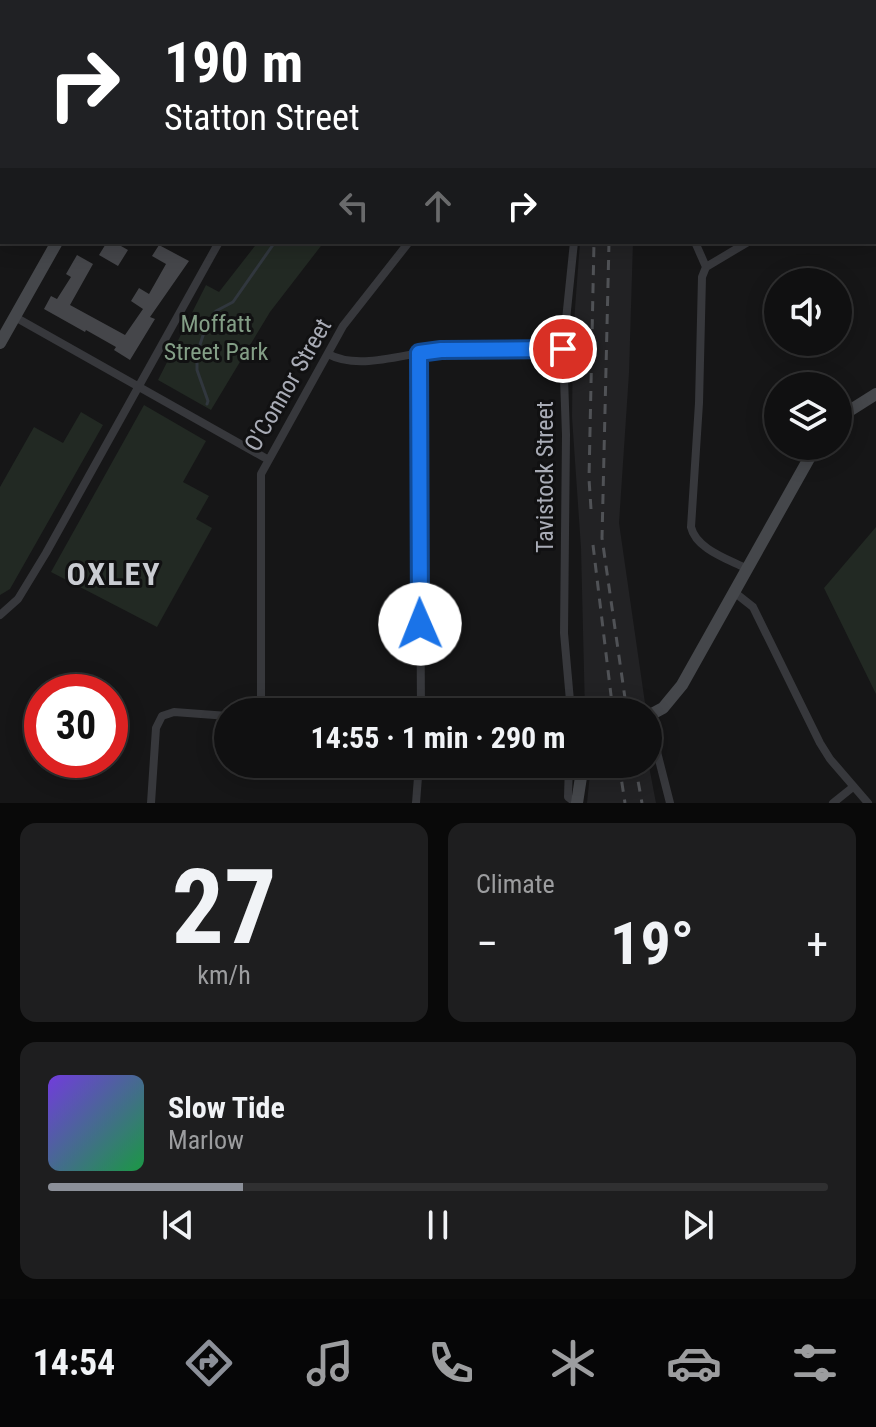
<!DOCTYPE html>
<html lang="en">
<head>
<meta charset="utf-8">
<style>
	:root { --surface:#101011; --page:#1e1e1f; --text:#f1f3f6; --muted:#9c9d9f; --line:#303031; --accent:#8c9099 }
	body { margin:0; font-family:"Roboto Condensed",sans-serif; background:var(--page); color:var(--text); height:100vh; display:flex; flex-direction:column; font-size:30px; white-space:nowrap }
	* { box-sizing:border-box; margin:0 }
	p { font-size:26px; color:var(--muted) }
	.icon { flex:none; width:44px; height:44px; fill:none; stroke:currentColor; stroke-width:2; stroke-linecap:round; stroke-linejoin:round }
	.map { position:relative; height:803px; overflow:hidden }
	.panel { display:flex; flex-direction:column; gap:20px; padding:20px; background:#090909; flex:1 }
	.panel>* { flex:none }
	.banner { position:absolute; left:0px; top:0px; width:876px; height:244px; box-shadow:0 4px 20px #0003,0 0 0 2px var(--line); background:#202124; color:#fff; overflow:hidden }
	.buttons { position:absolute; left:764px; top:268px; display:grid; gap:16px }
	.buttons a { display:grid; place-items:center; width:88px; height:88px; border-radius:50%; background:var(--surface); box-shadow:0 4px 20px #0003,0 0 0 2px var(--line); font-size:40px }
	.speed { position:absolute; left:24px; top:674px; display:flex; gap:16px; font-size:40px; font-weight:700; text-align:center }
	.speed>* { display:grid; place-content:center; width:104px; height:104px; border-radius:50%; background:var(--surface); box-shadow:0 4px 20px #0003,0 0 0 2px var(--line); line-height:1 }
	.speed .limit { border:12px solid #d22; background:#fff; color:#111 }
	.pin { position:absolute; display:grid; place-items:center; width:68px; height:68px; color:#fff; margin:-34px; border:4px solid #fff; border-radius:50%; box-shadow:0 2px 8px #0007 }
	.me { position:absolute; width:88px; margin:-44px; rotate:359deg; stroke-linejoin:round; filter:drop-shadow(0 0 6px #0008) }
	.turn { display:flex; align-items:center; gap:28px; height:168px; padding:0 32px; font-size:36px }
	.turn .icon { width:104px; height:104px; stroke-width:2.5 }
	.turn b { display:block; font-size:56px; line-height:68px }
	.lanes { display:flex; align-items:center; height:76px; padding:0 32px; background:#0003; justify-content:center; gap:40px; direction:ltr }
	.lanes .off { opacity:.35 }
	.big { font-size:60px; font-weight:700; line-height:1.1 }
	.panel .widget { flex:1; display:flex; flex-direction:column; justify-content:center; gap:12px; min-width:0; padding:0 28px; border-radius:16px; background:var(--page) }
	.panel .dial { align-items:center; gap:0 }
	.dial b { font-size:104px; line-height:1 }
	.song { display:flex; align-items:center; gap:24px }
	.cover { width:96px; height:96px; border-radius:12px; background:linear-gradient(135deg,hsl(260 70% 55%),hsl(140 70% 35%)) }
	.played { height:8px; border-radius:4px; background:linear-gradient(90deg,var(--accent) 25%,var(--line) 25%) }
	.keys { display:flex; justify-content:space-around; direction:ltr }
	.heat { display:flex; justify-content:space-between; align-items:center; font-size:44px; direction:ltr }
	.panel .tiles { flex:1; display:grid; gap:20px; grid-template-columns:1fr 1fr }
	.widget:last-child { grid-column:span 2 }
	.trip { position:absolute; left:214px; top:698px; width:448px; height:80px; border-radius:40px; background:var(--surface); box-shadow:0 4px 20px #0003,0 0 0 2px var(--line); font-weight:700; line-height:80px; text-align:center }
	.menu { display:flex; height:128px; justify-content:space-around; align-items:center; background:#060607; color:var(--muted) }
	.menu .icon { width:56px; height:56px }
	.menu .selected { color:var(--accent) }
	.menu b { font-size:36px; color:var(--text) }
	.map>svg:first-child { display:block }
	.built { fill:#222224 }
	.green { fill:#222923 }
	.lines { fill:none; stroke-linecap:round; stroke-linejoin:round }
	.stream { stroke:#31373e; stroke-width:3 }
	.building { fill:#45464a }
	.minor { stroke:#37383c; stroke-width:8 }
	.secondary { stroke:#45474b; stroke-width:12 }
	.rail { stroke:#505256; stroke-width:3; stroke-dasharray:10 8; stroke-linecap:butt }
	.route-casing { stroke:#114b97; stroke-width:20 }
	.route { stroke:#1a73e8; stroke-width:14 }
	.labels { text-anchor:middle; stroke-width:6; stroke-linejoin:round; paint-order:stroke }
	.park-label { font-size:24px; fill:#839e86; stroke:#111112 }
	.street-label { font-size:24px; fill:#a9acb6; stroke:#111112 }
	.district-label { font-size:32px; font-weight:bold; letter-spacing:2px; fill:#caccd2; stroke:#111112 }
</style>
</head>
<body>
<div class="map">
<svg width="876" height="803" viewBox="0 0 876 803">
	<rect width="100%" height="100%" fill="#161617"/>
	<path class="built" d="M 580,242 L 633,242 L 629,373 L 619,523 L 646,710 L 641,712 L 585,712 L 581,548 L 572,417 L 573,335 Z
		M 648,761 L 656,803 L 587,803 L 591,764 L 648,764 Z"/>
	<path class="green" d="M 382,0 L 610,0 L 611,2 L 382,2 Z
		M 258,242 L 324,242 L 270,312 L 211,410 L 158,380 L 206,285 L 219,292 Z
		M 144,405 L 206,441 L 183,482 L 209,496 L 196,519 L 212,528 L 157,627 L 51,572 Z
		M 81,412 L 103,425 L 10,589 L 0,595 L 0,487 L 34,427 L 63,443 Z
		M 876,527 L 876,694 L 824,588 Z"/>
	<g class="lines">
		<path class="stream" d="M 207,404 L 208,401 L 197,370 L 197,354 L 207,323 L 216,311 L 233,302 L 275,242"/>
	</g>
	<path class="building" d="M 107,242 L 114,242 L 128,250 L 118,266 L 99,255 Z
		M 159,245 L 189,261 L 150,317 L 155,319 L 130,360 L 114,350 L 116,347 L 86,330 L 85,332 L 44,309 L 51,296 L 57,299 L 71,277 L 66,274 L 77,255 L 93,264 L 70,305 L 125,335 L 143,309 L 131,301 L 139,288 L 149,294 L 166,264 L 152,256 Z"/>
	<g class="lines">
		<path class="minor" d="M 753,2 L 754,0
			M 874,95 L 876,96
			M 0,106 L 2,107
			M 695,242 L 706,267 L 702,277 L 699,403 L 691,527 C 696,549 728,559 747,569
			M 706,267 L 748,242
			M 15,317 L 267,459
			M 419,353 L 421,712
			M 328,354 C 361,372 409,351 444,350 C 484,349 524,352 563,349
			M 734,592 L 753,607 L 820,743 L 830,759 L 868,803
			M 0,615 L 18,599 L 46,553 L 219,242
			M 261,712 L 261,474 L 343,326 L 409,242
			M 571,712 L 564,633 L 566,435 L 563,349 L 574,242
			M 653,714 L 656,748 L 670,803
			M 569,764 L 568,797 L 576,803
			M 151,803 L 156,728 L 162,716 L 174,712 L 228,716
			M 416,803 L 419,764
			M 833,803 L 853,787"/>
		<path class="secondary" d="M 193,2 L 194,0
			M 0,343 L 57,242
			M 838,418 L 876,394
			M 648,716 L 663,708 L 682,685 L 816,446
			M 577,803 L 583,764"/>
		<path class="rail" d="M 638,2 L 638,0
			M 654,2 L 655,0
			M 609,242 L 602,538 L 627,712
			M 591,509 L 589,479 L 594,242
			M 593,545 L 613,712
			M 619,764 L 625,803
			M 635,764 L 642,803"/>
	</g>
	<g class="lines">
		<defs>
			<path id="route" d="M 420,624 L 419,353 L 441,350 L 563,349"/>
		</defs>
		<use href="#route" class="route-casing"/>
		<use href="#route" class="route"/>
	</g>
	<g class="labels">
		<g class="park-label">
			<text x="216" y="332">Moffatt<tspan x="216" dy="28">Street Park</tspan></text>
		</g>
		<g class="street-label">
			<text transform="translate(288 385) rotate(-60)" y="8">O'Connor Street</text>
			<text transform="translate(545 477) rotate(-90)" y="8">Tavistock Street</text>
		</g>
		<g class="district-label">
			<text x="114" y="585">OXLEY</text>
		</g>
	</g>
</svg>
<div class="buttons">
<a><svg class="icon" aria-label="sound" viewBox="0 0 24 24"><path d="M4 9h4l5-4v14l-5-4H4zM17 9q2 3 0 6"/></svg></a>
<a><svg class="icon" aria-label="layers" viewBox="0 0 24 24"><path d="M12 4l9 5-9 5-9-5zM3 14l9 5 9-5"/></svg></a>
</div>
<div class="speed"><div class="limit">30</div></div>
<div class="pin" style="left:563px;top:349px;background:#d93025"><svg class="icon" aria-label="arrive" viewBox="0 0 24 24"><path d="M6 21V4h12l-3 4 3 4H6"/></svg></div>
<svg class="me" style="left:420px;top:624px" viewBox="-20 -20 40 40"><circle r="19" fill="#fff"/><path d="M0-13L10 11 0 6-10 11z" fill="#1a73e8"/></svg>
<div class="trip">14:55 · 1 min · 290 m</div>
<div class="banner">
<div class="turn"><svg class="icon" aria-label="right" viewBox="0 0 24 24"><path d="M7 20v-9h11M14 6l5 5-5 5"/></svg><div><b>190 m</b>Statton Street</div></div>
<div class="lanes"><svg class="icon off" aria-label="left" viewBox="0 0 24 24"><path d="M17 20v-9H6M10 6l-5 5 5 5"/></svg><svg class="icon off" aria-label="ahead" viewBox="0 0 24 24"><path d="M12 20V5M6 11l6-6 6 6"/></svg><svg class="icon" aria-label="right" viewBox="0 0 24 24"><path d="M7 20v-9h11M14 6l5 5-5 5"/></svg></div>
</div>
</div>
<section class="panel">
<div class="tiles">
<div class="widget dial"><b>27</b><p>km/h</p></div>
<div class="widget"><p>Climate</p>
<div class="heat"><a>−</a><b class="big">19°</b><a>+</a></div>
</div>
<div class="widget">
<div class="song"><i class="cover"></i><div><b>Slow Tide</b><p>Marlow</p></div></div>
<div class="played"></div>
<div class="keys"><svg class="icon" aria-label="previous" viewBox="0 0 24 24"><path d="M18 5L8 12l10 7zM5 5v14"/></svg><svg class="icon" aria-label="pause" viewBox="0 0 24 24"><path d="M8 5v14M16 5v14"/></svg><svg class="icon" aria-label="next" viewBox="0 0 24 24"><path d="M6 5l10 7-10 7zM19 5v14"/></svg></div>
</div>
</div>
</section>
<nav class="menu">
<b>14:54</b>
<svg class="icon selected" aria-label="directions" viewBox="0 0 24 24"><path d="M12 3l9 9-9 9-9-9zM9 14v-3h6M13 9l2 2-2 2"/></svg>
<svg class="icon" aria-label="music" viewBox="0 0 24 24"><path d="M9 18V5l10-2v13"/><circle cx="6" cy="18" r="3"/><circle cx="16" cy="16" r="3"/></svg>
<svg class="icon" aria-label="phone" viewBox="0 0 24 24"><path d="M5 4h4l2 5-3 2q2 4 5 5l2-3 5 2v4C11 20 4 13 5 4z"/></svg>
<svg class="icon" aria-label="climate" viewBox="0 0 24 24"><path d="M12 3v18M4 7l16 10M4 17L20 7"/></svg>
<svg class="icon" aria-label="car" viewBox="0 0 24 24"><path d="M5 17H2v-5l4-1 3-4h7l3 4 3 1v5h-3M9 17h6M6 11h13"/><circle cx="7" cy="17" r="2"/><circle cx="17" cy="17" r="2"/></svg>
<svg class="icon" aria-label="filters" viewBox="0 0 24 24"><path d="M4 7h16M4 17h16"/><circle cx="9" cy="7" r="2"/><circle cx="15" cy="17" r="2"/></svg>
</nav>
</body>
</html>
